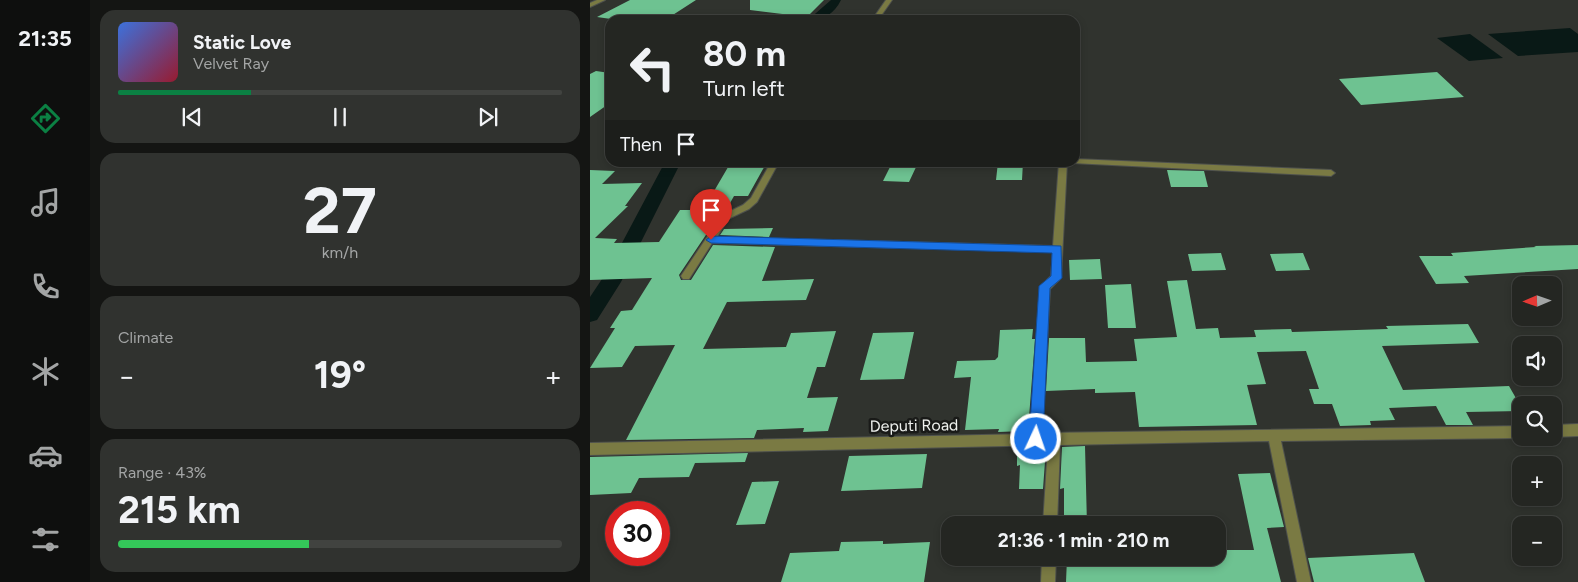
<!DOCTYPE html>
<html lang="en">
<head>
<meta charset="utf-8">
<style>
	:root { --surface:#242622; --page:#30322f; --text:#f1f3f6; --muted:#a3a5a5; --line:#414340; --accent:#0b8043 }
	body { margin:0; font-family:Figtree,sans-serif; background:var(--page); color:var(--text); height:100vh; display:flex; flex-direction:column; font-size:19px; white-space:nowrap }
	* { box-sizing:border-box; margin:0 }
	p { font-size:16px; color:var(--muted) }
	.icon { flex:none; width:28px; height:28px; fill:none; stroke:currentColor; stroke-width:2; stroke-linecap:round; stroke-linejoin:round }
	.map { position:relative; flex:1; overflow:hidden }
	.side { display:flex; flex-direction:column; gap:10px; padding:10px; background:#141513; width:500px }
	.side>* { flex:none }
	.top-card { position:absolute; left:15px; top:15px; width:475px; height:152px; border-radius:15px; box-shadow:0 2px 8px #0003,0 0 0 1px var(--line); background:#242622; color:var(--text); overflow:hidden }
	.needle { width:32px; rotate:268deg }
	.fabs { position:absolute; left:922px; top:276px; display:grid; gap:10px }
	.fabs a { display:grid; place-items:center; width:50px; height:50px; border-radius:10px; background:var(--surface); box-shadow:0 2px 8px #0003,0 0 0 1px var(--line); font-size:25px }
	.speed { position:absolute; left:15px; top:501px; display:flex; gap:10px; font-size:25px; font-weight:700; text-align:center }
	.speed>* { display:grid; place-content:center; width:65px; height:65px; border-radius:50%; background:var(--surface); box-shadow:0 2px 8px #0003,0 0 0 1px var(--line); line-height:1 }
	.speed .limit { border:8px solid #d22; background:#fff; color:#111 }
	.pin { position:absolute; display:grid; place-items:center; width:42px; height:42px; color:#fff; margin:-51px -21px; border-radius:50% 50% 50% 0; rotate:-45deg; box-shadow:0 0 5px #0007 }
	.pin .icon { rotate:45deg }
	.me { position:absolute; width:55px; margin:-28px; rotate:3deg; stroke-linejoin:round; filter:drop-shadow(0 0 4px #0008) }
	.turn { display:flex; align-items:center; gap:18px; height:105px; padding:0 15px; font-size:22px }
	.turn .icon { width:65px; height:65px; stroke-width:2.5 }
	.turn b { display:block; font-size:35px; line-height:42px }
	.then { display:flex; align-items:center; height:48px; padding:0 15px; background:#0003; gap:10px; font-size:19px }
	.big { font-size:38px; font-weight:700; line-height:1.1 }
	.side .card { flex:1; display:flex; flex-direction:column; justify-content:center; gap:8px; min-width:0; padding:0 18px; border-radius:15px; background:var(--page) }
	.side .dial { align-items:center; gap:0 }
	.dial b { font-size:65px; line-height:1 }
	.song { display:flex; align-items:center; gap:15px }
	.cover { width:60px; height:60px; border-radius:8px; background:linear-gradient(135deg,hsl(220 70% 55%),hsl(350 70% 35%)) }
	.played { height:5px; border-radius:2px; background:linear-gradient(90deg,var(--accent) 30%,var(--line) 30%) }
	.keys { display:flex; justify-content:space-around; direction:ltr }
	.heat { display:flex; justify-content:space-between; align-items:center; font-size:28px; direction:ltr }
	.charge { height:8px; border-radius:4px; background:linear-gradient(90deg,#34c759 43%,var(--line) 0) }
	.trip { position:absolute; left:351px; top:516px; width:285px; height:50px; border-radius:15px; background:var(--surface); box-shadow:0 2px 8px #0003,0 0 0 1px var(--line); font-weight:700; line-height:50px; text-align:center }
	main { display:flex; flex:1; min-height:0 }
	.tabs { display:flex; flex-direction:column; width:90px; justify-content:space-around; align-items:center; background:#0e0f0e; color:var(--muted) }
	.tabs .icon { width:35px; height:35px }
	.tabs .selected { color:var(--accent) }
	.tabs b { font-size:22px; color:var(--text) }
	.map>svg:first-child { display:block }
	.water { fill:#091916 }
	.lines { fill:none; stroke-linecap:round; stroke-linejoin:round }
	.canal { fill:#091916; fill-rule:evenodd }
	.building { fill:#6ec291 }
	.minor-casing { stroke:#4e514d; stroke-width:2 }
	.minor { fill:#7a7a43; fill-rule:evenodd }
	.route { fill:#1a73e8; stroke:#114b97 }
	.labels { text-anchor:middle; stroke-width:5; stroke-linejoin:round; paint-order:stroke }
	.near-street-label { font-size:16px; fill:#eef0ed; stroke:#191a18 }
</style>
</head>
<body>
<main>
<nav class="tabs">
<b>21:35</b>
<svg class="icon selected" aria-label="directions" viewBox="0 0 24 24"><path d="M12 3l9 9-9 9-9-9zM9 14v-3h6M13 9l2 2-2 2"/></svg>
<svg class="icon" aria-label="music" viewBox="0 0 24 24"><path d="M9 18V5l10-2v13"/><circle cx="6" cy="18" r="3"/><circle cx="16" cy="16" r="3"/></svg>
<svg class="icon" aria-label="phone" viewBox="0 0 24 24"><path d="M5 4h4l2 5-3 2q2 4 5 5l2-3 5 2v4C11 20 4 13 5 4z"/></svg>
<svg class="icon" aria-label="climate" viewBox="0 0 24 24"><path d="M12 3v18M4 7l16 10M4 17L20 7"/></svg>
<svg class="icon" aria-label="car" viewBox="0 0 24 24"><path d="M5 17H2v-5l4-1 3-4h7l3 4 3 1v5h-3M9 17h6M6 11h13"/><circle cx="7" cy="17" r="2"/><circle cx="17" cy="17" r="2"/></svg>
<svg class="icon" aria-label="filters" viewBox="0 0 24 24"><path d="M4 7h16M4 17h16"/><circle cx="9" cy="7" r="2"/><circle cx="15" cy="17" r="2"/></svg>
</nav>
<section class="side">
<div class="card">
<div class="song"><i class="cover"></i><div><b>Static Love</b><p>Velvet Ray</p></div></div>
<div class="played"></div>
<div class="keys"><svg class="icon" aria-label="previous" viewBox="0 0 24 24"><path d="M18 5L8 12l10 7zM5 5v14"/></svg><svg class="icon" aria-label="pause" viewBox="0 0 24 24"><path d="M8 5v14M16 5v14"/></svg><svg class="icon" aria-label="next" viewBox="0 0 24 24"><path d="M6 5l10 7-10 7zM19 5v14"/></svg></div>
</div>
<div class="card dial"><b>27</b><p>km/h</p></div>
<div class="card"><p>Climate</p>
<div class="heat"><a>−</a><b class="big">19°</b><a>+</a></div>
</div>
<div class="card"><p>Range · 43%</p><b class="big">215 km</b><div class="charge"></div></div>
</section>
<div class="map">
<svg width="988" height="582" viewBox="0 0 988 582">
	<rect width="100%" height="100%" fill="#30332e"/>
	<path class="water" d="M 980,28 L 988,34 L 988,52 L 928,56 L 898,34 Z
		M 880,34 L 913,58 L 879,61 L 847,38 Z"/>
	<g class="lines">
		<path class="canal" d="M 241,0 L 251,0 C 244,14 234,20 218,20 Z
			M 75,162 L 91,162 L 31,282 L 7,320 L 0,322 L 0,297 L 16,273 Z"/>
	</g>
	<path class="building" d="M 40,0 L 106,0 L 75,20 L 28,20 L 7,17 Z
		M 160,0 L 234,0 L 217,17 L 160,10 Z
		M 6,71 L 20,73 L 20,103 L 0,117 L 0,74 Z
		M 847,72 L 874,97 L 771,105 L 749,79 Z
		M 141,162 L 177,162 L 158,196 L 144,196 L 135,212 L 130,214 L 89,275 L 91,280 L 101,280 L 123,245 L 185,247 L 172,281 L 224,279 L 216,300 L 137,302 L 113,349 L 196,347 L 201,333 L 246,331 L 235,367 L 227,367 L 217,398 L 248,397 L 238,431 L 213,432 L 214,428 L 167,430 L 164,438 L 36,440 L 85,345 L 45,346 L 32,367 L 0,368 L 25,328 L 20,328 L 31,311 L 42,310 L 62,278 L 0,280 L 0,170 L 25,171 L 12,184 L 52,183 L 35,206 L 38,206 L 5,238 L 27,239 L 24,243 L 69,242 L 90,210 L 113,210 Z
		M 408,162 L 433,162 L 432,180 L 406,180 Z
		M 302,163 L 327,165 L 319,182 L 293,181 Z
		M 577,170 L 614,171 L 618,187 L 581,187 Z
		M 183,228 L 179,237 L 130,235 L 134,229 Z
		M 988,245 L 988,269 L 874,276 L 879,283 L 846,284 L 829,256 L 863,256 L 861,253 L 946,247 L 944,246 Z
		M 631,253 L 636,270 L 602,271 L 598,254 Z
		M 713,253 L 720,270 L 686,271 L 680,254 Z
		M 510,259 L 512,279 L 480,280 L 479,260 Z
		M 597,280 L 606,329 L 628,328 L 630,338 L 666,337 L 664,330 L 701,329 L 702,332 L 798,329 L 796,326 L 878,324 L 889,343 L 792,346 L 813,390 L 919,386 L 931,407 L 931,411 L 876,412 L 883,425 L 856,425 L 846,406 L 799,408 L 805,420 L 780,421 L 781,425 L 750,426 L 742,404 L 724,404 L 719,389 L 729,389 L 716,351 L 667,352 L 676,384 L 657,385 L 667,425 L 549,427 L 545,392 L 505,393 L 505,389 L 456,391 L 459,338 L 495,338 L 496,362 L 547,361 L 544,339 L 587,337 L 577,281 Z
		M 541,284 L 546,328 L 518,328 L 515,285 Z
		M 443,329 L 442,339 L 445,339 L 438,431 L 408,432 L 409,429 L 375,430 L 381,377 L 364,378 L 367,361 L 405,360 L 408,357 L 410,330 Z
		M 324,332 L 314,379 L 270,380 L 283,333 Z
		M 495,446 L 497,525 L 474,525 L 474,488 L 470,489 L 472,447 Z
		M 427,448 L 456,448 L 453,489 L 429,489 L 430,465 L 427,466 Z
		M 158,453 L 155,462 L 105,463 L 99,477 L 49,478 L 41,493 L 0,495 L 0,457 Z
		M 337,454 L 332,488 L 251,491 L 259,456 Z
		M 680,473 L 694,527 L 677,528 L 691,582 L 476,582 L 477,558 L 628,558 L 628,550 L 664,550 L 648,474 Z
		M 189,481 L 175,524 L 146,525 L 162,482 Z
		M 293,541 L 293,544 L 340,542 L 334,582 L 191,582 L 200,553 L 249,551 L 251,542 Z
		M 824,553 L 835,582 L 724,582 L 718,558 Z"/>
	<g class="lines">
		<defs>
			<path id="minor" d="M 7,0 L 15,0 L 0,7 L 0,3 Z
				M 296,0 L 302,0 L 288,20 L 282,20 Z
				M 485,159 L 741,170 L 745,173 L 741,176 L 482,163 L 485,162 Z
				M 181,162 L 189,162 L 167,202 L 159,209 L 138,219 L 127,237 L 463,246 L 469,162 L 477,162 L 471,278 L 460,289 L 452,433 L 931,426 L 931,438 L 691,441 L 721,582 L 707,582 L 679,441 L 470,445 L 467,525 L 453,525 L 458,445 L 0,455 L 0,443 L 440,434 L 450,287 L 461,276 L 463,252 L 122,243 L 99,279 L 93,279 L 91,276 L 93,273 L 132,215 L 153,205 L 161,198 Z
				M 988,424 L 988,436 L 964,437 L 964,425 Z
				M 452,558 L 466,558 L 465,582 L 451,582 Z"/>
		</defs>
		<use href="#minor" class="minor-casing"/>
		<use href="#minor" class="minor"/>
	</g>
	<path class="route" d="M 121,236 L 471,246 L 472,278 L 460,288 L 453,439 L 451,444 L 446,445 L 441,444 L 439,439 L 449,286 L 461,276 L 462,253 L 121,243 L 116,240 Z"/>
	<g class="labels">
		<g class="near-street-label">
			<text transform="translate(324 425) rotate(-1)" y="6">Deputi Road</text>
		</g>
	</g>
</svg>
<div class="fabs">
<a><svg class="needle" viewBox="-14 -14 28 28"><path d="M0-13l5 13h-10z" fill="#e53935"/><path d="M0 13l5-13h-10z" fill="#a3a5a5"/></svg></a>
<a><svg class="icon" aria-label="sound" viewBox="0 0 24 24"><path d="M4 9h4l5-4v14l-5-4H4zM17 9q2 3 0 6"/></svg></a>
<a><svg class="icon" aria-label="search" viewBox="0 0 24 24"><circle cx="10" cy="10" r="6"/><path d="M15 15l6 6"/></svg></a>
<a>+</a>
<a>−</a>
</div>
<div class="speed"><div class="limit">30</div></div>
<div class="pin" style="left:121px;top:240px;background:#d93025"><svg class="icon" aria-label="arrive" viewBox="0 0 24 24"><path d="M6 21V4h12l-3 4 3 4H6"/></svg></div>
<svg class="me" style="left:446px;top:439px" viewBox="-20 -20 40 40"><circle r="17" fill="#1a73e8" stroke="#fff" stroke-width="3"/><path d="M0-11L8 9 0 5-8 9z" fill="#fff"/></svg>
<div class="trip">21:36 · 1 min · 210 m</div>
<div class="top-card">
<div class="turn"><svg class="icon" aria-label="left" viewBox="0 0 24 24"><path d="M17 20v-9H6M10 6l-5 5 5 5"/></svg><div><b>80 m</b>Turn left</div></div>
<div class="then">Then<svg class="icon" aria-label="arrive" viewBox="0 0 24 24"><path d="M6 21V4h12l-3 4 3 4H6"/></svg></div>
</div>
</div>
</main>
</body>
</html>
